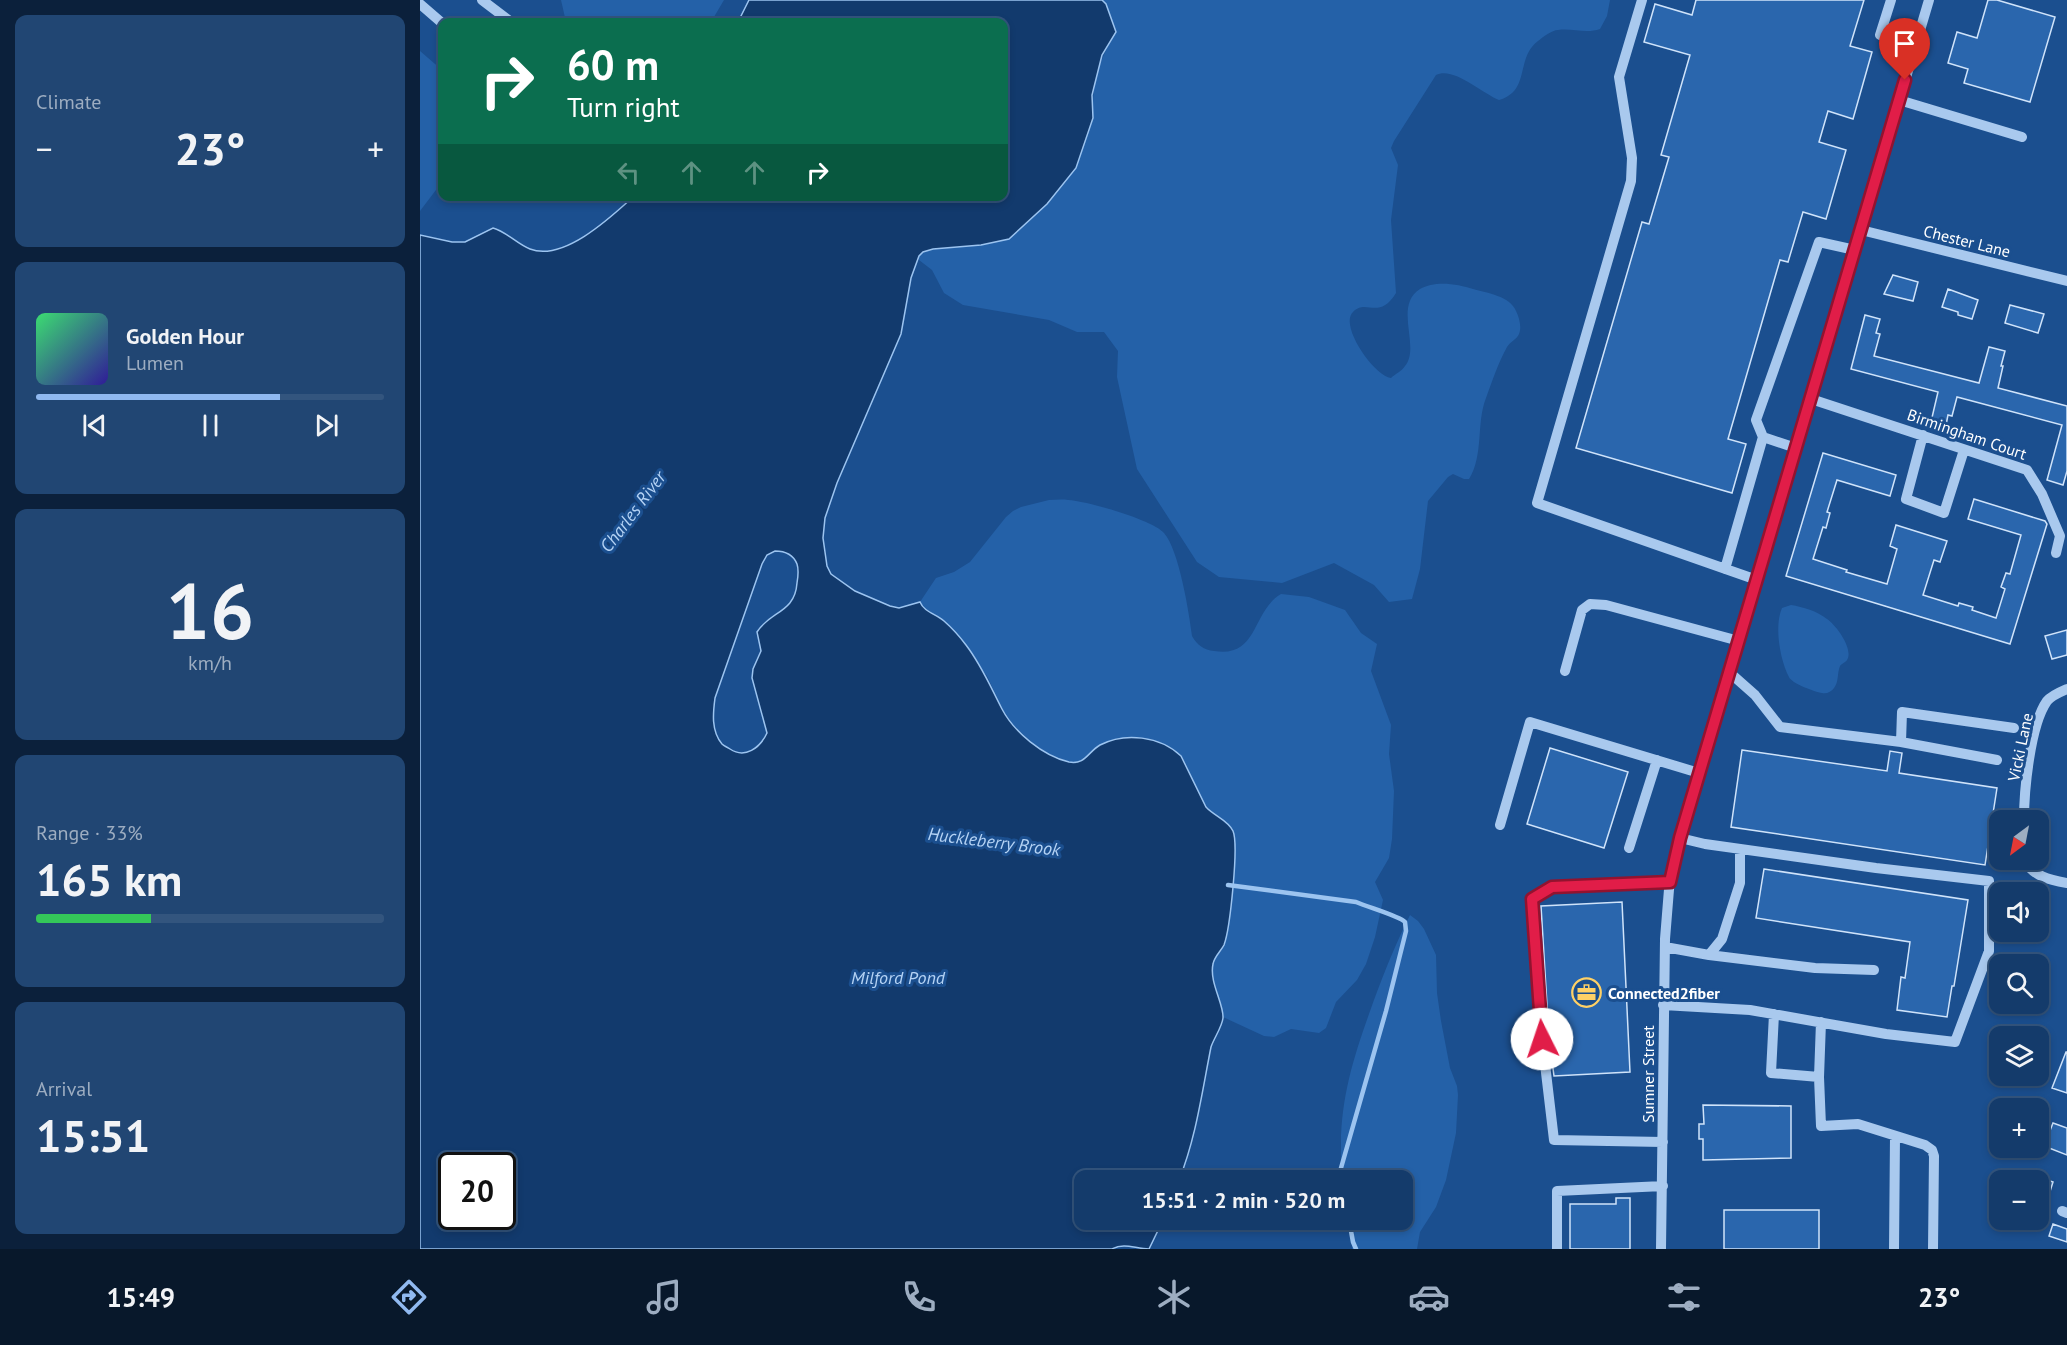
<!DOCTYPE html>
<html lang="en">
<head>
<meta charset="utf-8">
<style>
	:root { --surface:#143b6b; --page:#214673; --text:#f1f3f6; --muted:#9dadc1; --line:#33557e; --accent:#90b9f0 }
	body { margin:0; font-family:"PT Sans",sans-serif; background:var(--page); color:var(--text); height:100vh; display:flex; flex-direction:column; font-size:22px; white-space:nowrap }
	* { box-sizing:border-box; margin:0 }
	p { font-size:20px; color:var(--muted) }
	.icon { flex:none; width:33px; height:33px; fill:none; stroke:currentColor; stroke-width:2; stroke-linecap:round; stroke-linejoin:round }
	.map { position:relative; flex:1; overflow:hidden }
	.drawer { display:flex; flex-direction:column; gap:15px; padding:15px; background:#0b203b; width:420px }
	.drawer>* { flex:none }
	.top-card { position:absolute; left:18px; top:18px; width:570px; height:183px; border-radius:12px; box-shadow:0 3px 9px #0003,0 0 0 2px var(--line); background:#0b6e4f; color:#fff; overflow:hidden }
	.needle { width:39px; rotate:212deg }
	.tools { position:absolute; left:1569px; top:810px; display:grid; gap:12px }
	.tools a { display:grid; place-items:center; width:60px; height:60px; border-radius:12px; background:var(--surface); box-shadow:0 3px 9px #0003,0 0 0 2px var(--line); font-size:30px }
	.speed { position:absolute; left:18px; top:1152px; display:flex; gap:12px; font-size:30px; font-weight:700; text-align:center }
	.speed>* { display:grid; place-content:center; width:78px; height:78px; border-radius:50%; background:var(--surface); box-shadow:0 3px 9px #0003,0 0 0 2px var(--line); line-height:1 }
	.speed .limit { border:3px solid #111; border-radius:9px; background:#fff; color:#111 }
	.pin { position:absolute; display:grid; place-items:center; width:51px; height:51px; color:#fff; margin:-62px -26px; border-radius:50% 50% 50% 0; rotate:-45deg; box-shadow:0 0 6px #0007 }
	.pin .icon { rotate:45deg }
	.me { position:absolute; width:66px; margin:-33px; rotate:356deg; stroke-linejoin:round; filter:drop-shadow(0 0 4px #0008) }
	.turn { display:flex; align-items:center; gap:21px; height:126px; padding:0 30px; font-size:27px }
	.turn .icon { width:78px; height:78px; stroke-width:2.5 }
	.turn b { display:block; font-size:42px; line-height:51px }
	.lanes { display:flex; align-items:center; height:57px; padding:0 30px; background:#0003; justify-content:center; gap:30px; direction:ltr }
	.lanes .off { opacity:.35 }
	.big { font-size:45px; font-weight:700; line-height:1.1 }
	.drawer .tile { flex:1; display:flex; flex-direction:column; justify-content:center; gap:9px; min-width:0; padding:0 21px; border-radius:12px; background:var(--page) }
	.drawer .dial { align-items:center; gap:0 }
	.dial b { font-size:78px; line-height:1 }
	.song { display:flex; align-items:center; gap:18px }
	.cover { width:72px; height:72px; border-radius:9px; background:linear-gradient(135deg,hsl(140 70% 55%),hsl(250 70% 35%)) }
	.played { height:6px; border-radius:3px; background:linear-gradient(90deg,var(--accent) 70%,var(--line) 70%) }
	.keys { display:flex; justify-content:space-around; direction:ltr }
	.heat { display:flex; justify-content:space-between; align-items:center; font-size:33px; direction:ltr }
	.charge { height:9px; border-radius:4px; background:linear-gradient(90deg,#34c759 33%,var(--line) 0) }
	.trip { position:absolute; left:654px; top:1170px; width:339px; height:60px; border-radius:12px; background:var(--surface); box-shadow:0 3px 9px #0003,0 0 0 2px var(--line); font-weight:700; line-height:60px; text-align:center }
	.tab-bar { display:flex; height:96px; justify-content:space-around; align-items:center; background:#08182b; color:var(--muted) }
	.tab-bar .icon { width:42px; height:42px }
	.tab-bar .current { color:var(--accent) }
	.tab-bar b { font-size:27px; color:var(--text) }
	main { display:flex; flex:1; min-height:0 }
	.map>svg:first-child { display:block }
	.green { fill:#2461a8 }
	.water { fill:#123a6d; stroke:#9cc4f0; stroke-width:1.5; fill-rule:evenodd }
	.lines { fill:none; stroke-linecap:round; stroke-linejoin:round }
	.stream { stroke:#9cc4f0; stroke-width:4.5 }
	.building { fill:#2a66ad; stroke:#cfe3fa; stroke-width:1.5 }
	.minor { stroke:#a9c9ee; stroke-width:10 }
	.route-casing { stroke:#92132f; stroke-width:15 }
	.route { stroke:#e11d48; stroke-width:10 }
	.labels { text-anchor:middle; stroke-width:6; stroke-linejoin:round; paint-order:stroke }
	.street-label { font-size:16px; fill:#fff; stroke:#1b4f8f }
	.poi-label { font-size:16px; font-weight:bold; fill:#fff; stroke:#1b4f8f; text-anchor:start }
	.water-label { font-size:18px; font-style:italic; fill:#b5d3f5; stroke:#1b4f8f }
</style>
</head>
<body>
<main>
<section class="drawer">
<div class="tile"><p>Climate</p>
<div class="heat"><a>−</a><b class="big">23°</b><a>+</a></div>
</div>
<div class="tile">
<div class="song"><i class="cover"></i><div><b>Golden Hour</b><p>Lumen</p></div></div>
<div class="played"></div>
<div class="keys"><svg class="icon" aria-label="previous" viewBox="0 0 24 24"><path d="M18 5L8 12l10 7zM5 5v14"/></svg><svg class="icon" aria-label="pause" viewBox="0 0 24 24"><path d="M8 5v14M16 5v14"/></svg><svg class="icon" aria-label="next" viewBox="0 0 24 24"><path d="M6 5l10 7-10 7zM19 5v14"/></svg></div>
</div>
<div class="tile dial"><b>16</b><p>km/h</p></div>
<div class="tile"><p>Range · 33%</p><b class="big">165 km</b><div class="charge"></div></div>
<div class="tile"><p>Arrival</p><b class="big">15:51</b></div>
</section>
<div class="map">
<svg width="1647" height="1249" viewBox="0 0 1647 1249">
	<rect width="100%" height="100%" fill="#1b4f8f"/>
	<path class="green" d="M 141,0 L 304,0 L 291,22 L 146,22 Z
		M 682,0 L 1190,0 L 1187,16 L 1180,29 C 1166,34 1153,28 1138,30 C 1132,30 1123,37 1118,41 C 1095,58 1111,91 1079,100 C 1062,93 1033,66 1016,75 L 974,141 L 971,148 L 978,165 L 971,220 L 976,293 C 959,321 946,298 933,312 C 919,325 953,375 971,378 C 975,374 982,371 985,366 C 1001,347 973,306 1000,289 C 1015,280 1038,284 1053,289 C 1067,293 1090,296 1096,311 C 1099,317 1102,327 1099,334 C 1097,339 1090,342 1087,347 C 1078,363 1072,382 1066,398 C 1056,423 1064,455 1049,479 L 1044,479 L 1033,474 L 1028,477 L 1008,501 L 1000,569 L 992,599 L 969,602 L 954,585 L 914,563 L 862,583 L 799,577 L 777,562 L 717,469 L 697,377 L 698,351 L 684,332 L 657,332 L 629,320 L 543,305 L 524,293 L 512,270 L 499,260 L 499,256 C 509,245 546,246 561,245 L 673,118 C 672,83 678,62 696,32 L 686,4 Z
		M 0,51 L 22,70 L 22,182 L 0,211 Z
		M 629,500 C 635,500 642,499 648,500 C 667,501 733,520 744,533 C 759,550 769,612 772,636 C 777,645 784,650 794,651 C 839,658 831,612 861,594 L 889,597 L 925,610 L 941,633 L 957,644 L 951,671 L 971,725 L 969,754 L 974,791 L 972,839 L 969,858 L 955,882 L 963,900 L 955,937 L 946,964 L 937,980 L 916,1002 L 906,1028 L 899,1033 L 871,1029 L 854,1037 L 844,1036 L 803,1017 L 792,971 L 793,962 L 804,946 L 801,819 C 780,808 773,775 761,755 L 673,750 L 666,758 L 659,762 L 650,762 L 631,755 L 615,745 L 594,726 L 583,710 L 567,676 L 519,617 L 502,608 L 500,602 L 516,578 L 534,572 L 550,562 L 586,517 L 593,511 L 601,507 Z
		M 1371,605 C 1383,607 1397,611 1407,619 C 1416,625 1434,649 1427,660 C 1426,662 1421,664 1420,666 C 1417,673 1419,682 1414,688 C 1411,692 1407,694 1402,693 C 1395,692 1371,683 1369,677 C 1360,660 1354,626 1362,608 Z
		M 990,915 L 998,921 L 1004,929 L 1016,955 L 1017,993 L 1021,1021 L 1030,1068 L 1037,1086 L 1038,1095 L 1036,1133 L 1026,1180 L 1016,1207 L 1000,1232 L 997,1249 L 932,1249 L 936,1220 L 982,1220 L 982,1180 L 924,1180 C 920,1169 921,1156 921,1144 C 921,1098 934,1056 949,1014 C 961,980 974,947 990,915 Z"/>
	<path class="water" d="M 329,0 L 682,0 L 686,4 L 696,32 L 682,55 L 672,95 L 673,118 L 656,168 L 627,204 L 589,239 L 561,245 L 513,249 L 503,252 L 499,256 L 491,278 L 481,334 L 417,483 L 405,518 L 403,538 L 407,566 L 411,574 L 435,591 L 470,606 L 479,608 L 500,602 C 504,612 516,614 524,621 C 532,628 540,637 546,645 C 562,666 570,686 582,709 C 594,732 623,756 649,762 C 665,765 668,752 680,745 C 705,732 740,736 761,756 L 786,807 C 794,816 808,820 813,831 C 819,845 810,929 804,945 C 801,951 794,957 793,964 C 789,982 804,1004 803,1018 C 802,1027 794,1038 791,1047 C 782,1092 776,1138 759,1180 L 664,1180 L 664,1220 L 743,1220 L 729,1249 C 715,1249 705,1242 692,1249 L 0,1249 L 0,235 L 32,242 L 45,242 L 73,228 C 87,232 97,244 110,249 C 143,262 190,218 213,197 L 584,196 L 584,22 L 318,22 ZM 355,551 C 365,551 373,554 377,564 C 379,570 378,577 377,583 C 375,613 350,611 337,632 L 341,651 L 333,669 L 332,678 L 347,733 C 340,748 325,759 310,749 C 307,747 304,746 302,744 C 291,731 293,713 295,698 L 342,564 L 347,555 ZM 32,1166 L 82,1166 L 82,1216 L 32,1216 Z"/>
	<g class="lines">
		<path class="stream" d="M 808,885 L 936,902 C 947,907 979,916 985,922 L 986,931 L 966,1011 L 921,1168 L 923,1180
			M 929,1220 L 933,1242 L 936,1249"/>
	</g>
	<path class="building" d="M 1276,0 L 1444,0 L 1430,46 L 1452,52 L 1433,119 L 1408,111 L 1399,142 L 1426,150 L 1406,219 L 1383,212 L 1368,262 L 1360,260 L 1308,439 L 1326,444 L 1312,493 L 1156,448 L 1222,222 L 1229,224 L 1249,157 L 1241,155 L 1270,55 L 1224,42 L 1235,4 L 1272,15 Z
		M 1568,0 L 1577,0 L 1635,17 L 1610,102 L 1544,83 L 1548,69 L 1528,63 L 1537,32 L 1557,38 Z
		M 1473,275 L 1498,282 L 1493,301 L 1464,294 Z
		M 1528,289 L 1558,300 L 1552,319 L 1538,315 L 1538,312 L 1522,307 Z
		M 1590,305 L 1624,314 L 1618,333 L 1585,323 Z
		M 1445,315 L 1460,319 L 1456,333 L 1460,334 L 1454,356 L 1559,383 L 1569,347 L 1585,351 L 1581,366 L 1583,366 L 1578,388 L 1647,406 L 1647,471 L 1643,485 L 1627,480 L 1642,425 L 1537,397 L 1532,416 L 1528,415 L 1525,430 L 1510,426 L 1518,392 L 1431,369 Z
		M 1403,453 L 1476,475 L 1470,496 L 1417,480 L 1407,512 L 1410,513 L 1406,528 L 1403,527 L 1393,559 L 1427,570 L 1426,572 L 1467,584 L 1477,549 L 1470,546 L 1476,525 L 1527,541 L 1520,562 L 1514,560 L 1503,595 L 1538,606 L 1539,603 L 1553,607 L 1552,610 L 1576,618 L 1585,589 L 1581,587 L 1586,573 L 1590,574 L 1601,535 L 1548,519 L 1554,499 L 1625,521 L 1627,524 L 1590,644 L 1366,576 Z
		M 1647,630 L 1647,655 L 1632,659 L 1625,636 Z
		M 1130,748 L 1208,772 L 1184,848 L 1107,824 Z
		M 1322,750 L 1467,771 L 1470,751 L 1482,753 L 1479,773 L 1577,788 L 1565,865 L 1311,827 Z
		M 1344,869 L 1548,900 L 1534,986 L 1532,986 L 1527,1017 L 1477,1010 L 1481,977 L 1485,978 L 1490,942 L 1336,918 Z
		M 1202,902 L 1210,1072 L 1134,1076 L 1129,1038 L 1121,906 Z
		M 1646,1052 L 1647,1052 L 1647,1093 L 1632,1088 Z
		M 1283,1105 L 1371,1106 L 1371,1158 L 1283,1160 L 1283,1139 L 1279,1139 L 1279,1124 L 1284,1124 Z
		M 1633,1123 L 1647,1128 L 1647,1155 L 1624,1146 Z
		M 1618,1177 L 1633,1182 L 1621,1220 L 1618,1220 Z
		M 1196,1198 L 1210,1198 L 1210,1249 L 1150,1249 L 1150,1204 L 1196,1204 Z
		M 1304,1210 L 1399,1210 L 1399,1249 L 1304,1249 Z
		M 1633,1224 L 1647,1229 L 1647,1242 L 1629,1236 Z"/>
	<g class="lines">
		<path class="minor" d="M 62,0 L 91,22
			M 1222,0 L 1199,77 L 1212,158 L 1211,181 L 1117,503 L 1337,580
			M 0,4 L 22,23
			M 1460,35 L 1471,0
			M 1479,100 L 1602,137
			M 1441,230 L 1647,281
			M 1391,399 L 1607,470 L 1622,494 L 1640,536 L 1636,553
			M 1503,435 L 1486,499 L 1524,513 L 1544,450
			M 1343,437 L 1336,420 L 1399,242 L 1435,250
			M 1305,569 L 1343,437 L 1376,448
			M 1145,671 L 1162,610 L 1170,604 L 1186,605 L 1319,641
			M 1309,672 L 1335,695 L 1360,727 L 1481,742 L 1482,712 L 1594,728
			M 1481,742 L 1577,760
			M 1604,820 C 1604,791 1610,725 1627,701 C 1632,695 1640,692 1647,689
			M 1080,825 L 1110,722 L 1279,773
			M 1209,848 L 1237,760
			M 1604,860 C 1613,876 1629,880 1647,883
			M 1245,947 L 1289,955 L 1302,939 L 1320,883 L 1320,849
			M 1289,955 L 1395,968 L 1454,970
			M 1243,1005 L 1330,1010 L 1466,1034 L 1535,1042 L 1569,951 L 1569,881 L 1456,868 L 1285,844 L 1260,838
			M 1354,1014 L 1351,1073 L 1399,1077 L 1401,1126 L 1438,1124 L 1505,1145 L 1512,1150 L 1514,1156 L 1513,1249
			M 1399,1077 L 1401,1022
			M 1243,1142 L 1134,1140 L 1122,1039 L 1112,899 L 1132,887 L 1250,882
			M 1642,1211 L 1647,1213
			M 1137,1249 L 1137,1191 L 1243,1186
			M 1241,1249 L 1245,939 L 1250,877 L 1260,838 L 1509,0
			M 1474,1249 L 1475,1136"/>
	</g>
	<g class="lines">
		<defs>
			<path id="route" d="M 1122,1039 L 1112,899 L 1132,887 L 1250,882 L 1260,838 L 1485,80"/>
		</defs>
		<use href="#route" class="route-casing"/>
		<use href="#route" class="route"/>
	</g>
	<defs>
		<symbol id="office-ring" viewBox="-11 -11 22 22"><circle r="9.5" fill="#1b4f8f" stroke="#ffd166" stroke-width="1.5"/><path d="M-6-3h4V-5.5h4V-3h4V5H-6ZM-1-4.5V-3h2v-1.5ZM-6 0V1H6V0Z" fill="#ffd166"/></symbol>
	</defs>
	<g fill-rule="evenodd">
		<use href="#office-ring" x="1150" y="976" width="33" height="33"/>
	</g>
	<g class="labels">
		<g class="street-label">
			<text transform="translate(1547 241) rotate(14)" y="6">Chester Lane</text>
			<text transform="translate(1547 434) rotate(19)" y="6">Birmingham Court</text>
			<text transform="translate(1600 747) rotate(-78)" y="6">Vicki Lane</text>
			<text transform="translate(1228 1074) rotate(-90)" y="6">Sumner Street</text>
		</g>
		<g class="poi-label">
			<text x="1188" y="999">Connected2fiber</text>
		</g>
		<g class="water-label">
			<text transform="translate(213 512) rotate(-53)" y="6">Charles River</text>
			<text transform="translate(574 842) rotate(7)" y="6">Huckleberry Brook</text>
			<text x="478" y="984">Milford Pond</text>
		</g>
	</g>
</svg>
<div class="tools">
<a><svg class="needle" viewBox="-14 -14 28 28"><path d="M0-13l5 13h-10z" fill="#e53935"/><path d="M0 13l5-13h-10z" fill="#9dadc1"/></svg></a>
<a><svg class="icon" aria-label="sound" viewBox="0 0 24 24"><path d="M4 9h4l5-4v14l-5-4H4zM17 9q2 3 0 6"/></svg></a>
<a><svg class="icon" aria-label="search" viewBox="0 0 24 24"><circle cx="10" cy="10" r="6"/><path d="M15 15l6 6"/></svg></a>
<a><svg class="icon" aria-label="layers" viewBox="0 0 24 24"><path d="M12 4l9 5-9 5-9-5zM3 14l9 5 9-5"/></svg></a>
<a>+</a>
<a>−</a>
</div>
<div class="speed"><div class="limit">20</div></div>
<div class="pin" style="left:1485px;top:80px;background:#d93025"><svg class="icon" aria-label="arrive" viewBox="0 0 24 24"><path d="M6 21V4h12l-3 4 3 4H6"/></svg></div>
<svg class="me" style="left:1122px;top:1039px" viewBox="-20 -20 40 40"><circle r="19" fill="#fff"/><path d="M0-13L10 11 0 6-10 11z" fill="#e11d48"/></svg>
<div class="trip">15:51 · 2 min · 520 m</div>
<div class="top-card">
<div class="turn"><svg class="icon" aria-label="right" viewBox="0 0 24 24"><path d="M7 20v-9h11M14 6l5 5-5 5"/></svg><div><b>60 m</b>Turn right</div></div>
<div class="lanes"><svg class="icon off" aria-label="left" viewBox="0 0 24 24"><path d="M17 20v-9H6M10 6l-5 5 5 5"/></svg><svg class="icon off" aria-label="ahead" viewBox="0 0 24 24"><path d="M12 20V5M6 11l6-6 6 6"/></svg><svg class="icon off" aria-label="ahead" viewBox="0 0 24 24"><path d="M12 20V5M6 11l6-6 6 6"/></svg><svg class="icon" aria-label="right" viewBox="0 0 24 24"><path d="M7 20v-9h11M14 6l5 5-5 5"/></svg></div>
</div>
</div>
</main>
<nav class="tab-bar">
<b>15:49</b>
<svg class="icon current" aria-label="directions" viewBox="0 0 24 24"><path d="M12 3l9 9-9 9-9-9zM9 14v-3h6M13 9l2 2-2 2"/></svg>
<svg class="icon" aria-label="music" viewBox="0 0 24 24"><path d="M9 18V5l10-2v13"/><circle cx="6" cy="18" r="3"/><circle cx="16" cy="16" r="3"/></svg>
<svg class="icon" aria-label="phone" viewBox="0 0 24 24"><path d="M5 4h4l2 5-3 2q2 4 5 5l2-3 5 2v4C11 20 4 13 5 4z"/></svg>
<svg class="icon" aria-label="climate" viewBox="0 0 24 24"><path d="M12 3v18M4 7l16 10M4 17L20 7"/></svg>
<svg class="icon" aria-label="car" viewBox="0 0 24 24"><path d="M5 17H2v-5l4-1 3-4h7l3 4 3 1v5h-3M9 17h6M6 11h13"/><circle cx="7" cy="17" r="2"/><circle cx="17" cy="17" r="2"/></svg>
<svg class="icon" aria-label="filters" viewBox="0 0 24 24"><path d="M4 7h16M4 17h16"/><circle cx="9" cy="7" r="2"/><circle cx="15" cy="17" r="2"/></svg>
<b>23°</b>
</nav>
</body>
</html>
